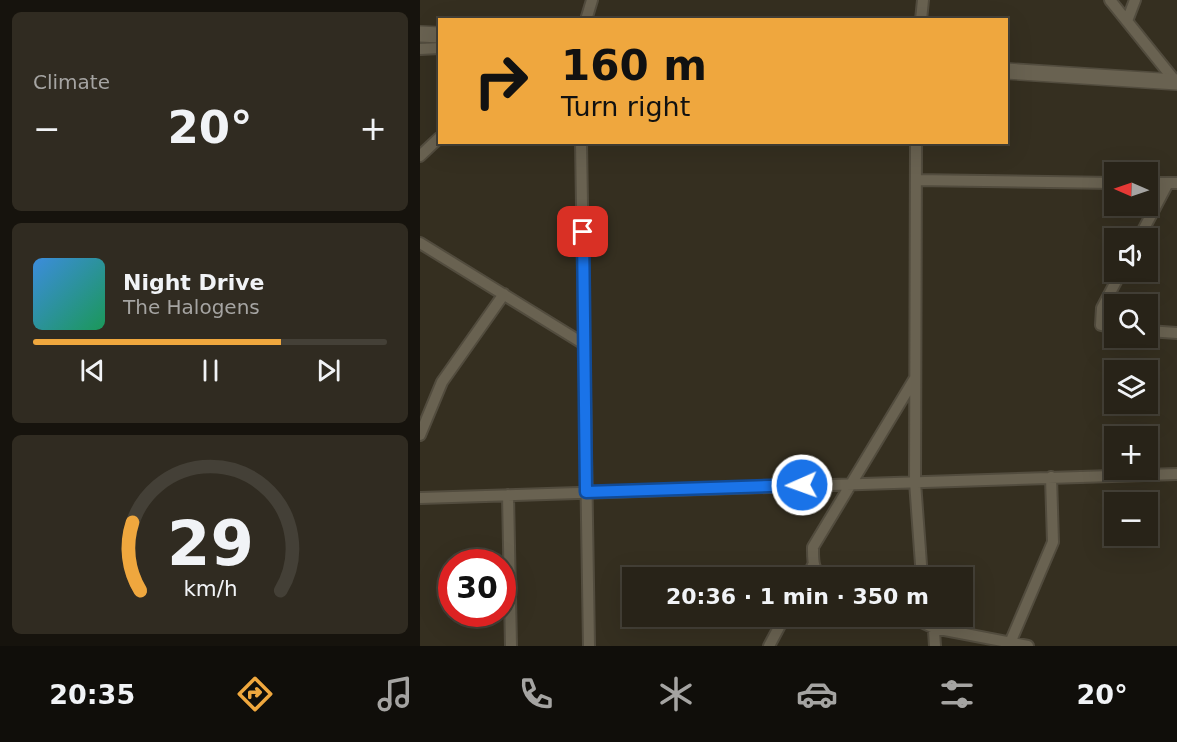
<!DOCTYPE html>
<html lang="en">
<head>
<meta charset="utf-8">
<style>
	:root { --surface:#282318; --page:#302b21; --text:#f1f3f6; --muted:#a5a4a2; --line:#444037; --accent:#efa73e }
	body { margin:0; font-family:"DejaVu Sans",sans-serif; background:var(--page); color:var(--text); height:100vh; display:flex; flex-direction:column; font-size:22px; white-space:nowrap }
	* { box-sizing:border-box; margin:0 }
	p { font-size:20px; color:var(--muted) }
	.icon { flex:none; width:33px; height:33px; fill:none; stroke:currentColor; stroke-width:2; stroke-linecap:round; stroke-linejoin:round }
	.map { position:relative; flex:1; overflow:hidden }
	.details { display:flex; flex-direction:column; gap:12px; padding:12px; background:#16130d; width:420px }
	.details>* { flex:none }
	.banner { position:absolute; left:18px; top:18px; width:570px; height:126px; border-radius:0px; box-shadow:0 6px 24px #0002,0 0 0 2px var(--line); background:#efa73e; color:#111; overflow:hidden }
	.needle { width:39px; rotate:272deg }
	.fabs { position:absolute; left:684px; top:162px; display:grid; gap:12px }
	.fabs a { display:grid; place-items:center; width:54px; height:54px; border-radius:0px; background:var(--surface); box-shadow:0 6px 24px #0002,0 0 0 2px var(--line); font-size:30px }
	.speed { position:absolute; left:18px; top:549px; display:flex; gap:12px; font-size:30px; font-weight:700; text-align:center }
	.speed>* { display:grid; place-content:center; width:78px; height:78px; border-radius:50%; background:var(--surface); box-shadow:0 6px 24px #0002,0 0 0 2px var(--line); line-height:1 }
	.speed .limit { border:9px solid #d22; background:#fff; color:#111 }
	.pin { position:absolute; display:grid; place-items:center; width:51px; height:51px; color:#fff; margin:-26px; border-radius:12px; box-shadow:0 3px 9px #0006 }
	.me { position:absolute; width:66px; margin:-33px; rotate:268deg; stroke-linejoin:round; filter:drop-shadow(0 0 4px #0008) }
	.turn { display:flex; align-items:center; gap:21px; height:126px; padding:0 24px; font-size:27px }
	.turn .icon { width:78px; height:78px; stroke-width:2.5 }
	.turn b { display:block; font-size:42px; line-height:51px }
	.big { font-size:45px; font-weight:700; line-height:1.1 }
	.details .card { flex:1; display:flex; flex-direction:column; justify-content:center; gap:9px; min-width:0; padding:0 21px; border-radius:9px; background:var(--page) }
	.details .dial { align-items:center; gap:0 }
	.dial svg { height:156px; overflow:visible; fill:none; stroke:var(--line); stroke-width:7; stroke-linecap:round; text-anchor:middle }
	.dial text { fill:var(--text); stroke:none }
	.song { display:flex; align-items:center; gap:18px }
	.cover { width:72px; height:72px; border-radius:9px; background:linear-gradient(135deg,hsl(210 70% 55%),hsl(150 70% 35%)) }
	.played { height:6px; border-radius:3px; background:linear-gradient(90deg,var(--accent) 70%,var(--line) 70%) }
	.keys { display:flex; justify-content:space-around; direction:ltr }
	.heat { display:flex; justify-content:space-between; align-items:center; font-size:33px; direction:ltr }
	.trip { position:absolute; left:202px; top:567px; width:351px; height:60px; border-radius:0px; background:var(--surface); box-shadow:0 6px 24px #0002,0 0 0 2px var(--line); font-weight:700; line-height:60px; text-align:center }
	.tabs { display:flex; height:96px; justify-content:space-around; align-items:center; background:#100e0a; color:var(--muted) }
	.tabs .icon { width:42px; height:42px }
	.tabs .on { color:var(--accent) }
	.tabs b { font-size:27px; color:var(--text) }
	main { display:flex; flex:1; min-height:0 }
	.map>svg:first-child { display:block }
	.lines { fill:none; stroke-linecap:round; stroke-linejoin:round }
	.street-casing { stroke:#524c3e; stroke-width:14 }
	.secondary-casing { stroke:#524c3e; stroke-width:18 }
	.street { stroke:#696251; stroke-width:10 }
	.secondary { stroke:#696251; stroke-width:15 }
	.route-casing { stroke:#114b97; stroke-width:15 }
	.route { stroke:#1a73e8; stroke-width:10 }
</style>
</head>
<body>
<main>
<section class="details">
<div class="card"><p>Climate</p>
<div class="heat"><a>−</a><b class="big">20°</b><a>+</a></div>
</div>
<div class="card">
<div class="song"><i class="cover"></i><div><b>Night Drive</b><p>The Halogens</p></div></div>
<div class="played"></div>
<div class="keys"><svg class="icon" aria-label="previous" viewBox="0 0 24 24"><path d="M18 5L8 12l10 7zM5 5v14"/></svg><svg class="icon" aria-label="pause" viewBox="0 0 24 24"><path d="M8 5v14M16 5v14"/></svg><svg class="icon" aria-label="next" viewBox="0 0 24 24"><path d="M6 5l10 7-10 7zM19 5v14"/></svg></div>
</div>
<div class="card dial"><svg viewBox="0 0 100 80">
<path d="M14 69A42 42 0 1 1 86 69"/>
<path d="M14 69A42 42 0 0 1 10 34" stroke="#efa73e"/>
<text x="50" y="56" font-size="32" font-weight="700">29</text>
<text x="50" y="72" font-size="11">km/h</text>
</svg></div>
</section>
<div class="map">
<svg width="757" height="646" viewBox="0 0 757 646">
	<rect width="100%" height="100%" fill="#352f20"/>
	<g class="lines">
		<defs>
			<path id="street" d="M 690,0 L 756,82
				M 166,20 L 172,0
				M 501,20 L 503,0
				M 707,21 L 715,0
				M 0,49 L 20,48
				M 161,142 L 169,646
				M 496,142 L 495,482 L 502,578
				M 0,156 L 19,138
				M 496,180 L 694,183
				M 728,183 L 757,183
				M 719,238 L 748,183
				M 0,243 L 164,344
				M 694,328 L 681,325 L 682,308 L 701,272
				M 728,331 L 757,333
				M 0,435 L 22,382 L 84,294
				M 88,495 L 91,646
				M 0,498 L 757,474
				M 387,578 L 393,565
				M 405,578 C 392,571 393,560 393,547 L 495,378
				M 489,616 L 514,628 L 608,646
				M 513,616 L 515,646
				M 590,643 L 633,542 L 631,477
				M 349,646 L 365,616"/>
			<path id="secondary" d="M 0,34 L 20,35
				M 586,71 L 757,82"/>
		</defs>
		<use href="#street" class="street-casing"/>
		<use href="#secondary" class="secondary-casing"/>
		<use href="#street" class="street"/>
		<use href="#secondary" class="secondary"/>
	</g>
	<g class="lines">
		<defs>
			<path id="route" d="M 163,232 L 166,492 L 382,485"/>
		</defs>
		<use href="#route" class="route-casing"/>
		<use href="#route" class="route"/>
	</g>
</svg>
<div class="fabs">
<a><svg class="needle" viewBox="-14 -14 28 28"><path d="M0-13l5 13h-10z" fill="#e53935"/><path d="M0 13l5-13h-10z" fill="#a5a4a2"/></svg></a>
<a><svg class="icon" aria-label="sound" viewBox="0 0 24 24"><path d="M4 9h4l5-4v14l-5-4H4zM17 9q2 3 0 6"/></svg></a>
<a><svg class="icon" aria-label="search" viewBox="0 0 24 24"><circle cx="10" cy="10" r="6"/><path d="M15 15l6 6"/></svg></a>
<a><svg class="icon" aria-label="layers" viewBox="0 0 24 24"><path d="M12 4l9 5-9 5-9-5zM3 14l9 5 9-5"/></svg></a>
<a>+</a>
<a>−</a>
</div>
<div class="speed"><div class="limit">30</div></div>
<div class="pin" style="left:163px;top:232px;background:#d93025"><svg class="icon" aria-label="arrive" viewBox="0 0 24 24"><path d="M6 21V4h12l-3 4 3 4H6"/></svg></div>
<svg class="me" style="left:382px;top:485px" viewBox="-20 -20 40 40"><circle r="17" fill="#1a73e8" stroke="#fff" stroke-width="3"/><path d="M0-11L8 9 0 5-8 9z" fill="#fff"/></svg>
<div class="trip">20:36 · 1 min · 350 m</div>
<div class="banner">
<div class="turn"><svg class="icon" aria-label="right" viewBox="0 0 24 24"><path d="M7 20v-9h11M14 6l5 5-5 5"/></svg><div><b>160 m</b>Turn right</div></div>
</div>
</div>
</main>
<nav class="tabs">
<b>20:35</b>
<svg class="icon on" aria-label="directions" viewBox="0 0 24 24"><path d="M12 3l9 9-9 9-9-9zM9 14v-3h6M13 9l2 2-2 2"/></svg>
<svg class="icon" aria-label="music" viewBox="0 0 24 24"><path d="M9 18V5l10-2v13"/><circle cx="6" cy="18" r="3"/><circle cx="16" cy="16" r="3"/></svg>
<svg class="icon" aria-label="phone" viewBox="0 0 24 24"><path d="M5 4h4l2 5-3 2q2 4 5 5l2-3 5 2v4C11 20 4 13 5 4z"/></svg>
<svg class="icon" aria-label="climate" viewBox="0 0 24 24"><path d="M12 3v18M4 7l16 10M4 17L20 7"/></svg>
<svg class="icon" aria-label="car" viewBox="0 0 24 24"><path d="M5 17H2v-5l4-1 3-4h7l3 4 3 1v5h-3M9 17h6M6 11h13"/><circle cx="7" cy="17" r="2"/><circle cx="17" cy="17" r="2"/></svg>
<svg class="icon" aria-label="filters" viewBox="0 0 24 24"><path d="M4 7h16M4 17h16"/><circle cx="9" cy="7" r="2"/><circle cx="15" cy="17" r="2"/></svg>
<b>20°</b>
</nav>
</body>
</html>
